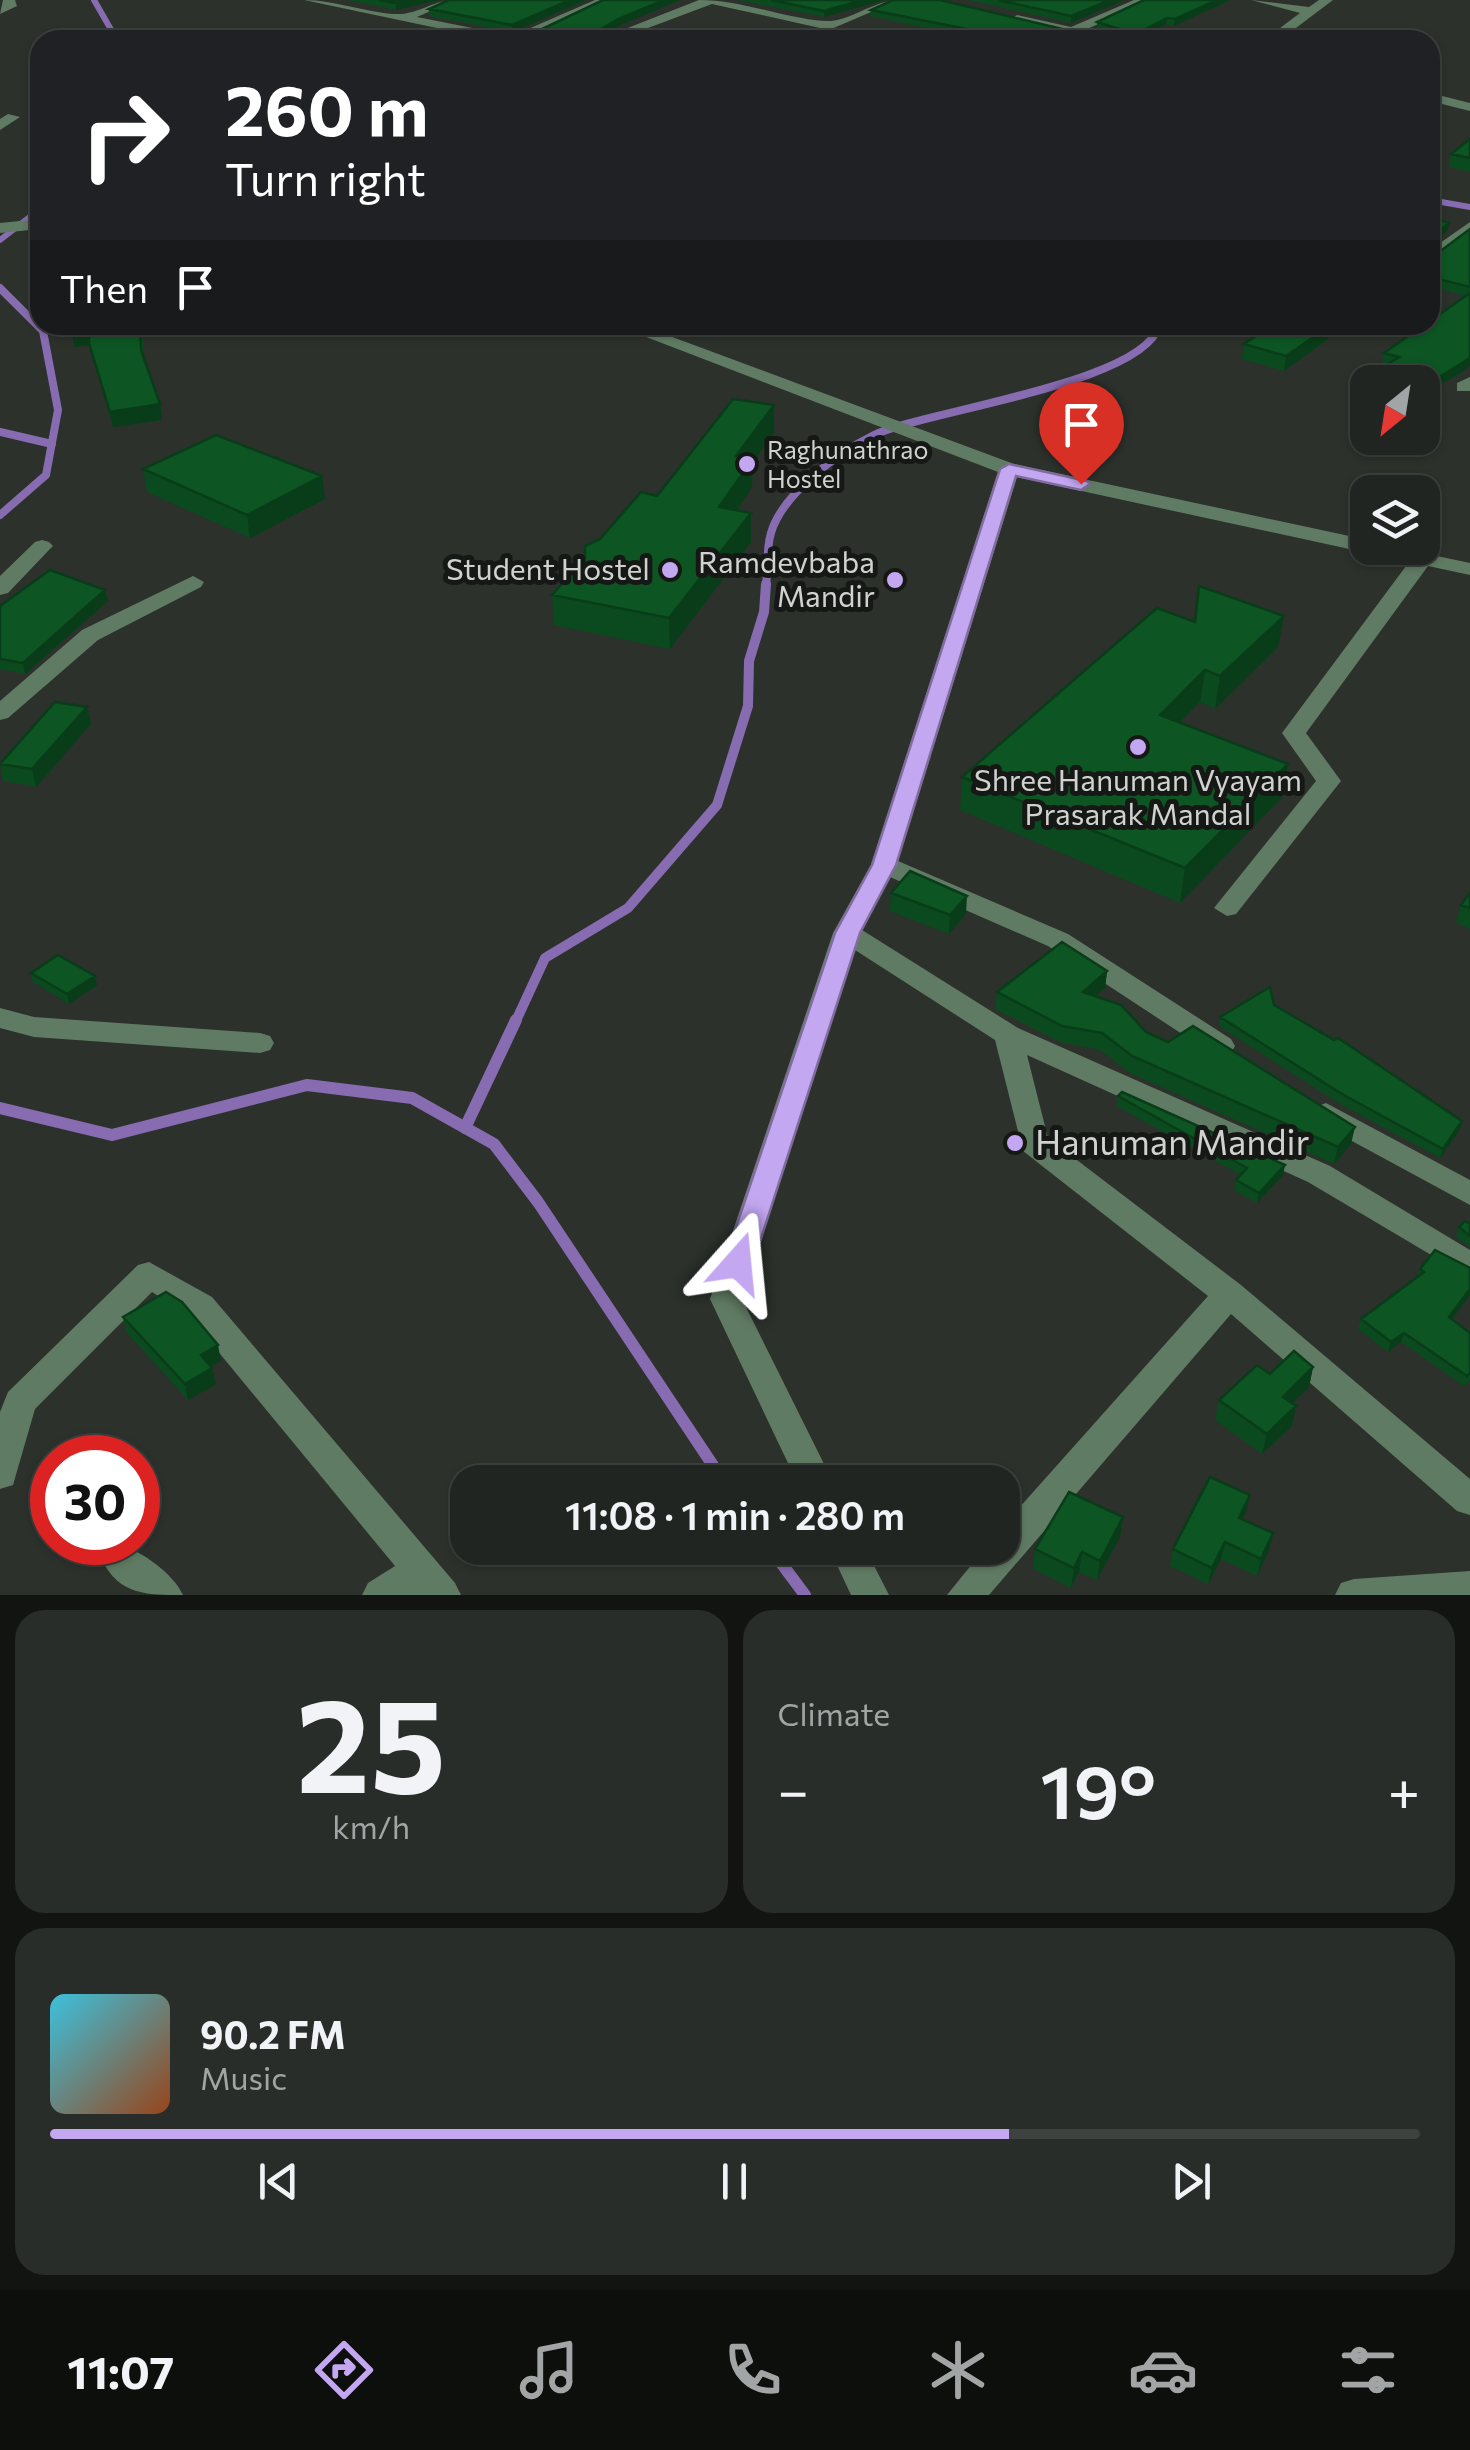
<!DOCTYPE html>
<html lang="en">
<head>
<meta charset="utf-8">
<style>
	:root { --surface:#212521; --page:#292d2a; --text:#f1f3f6; --muted:#a2a5a5; --line:#3e423f; --accent:#c4a7f1 }
	body { margin:0; font-family:Commissioner,sans-serif; background:var(--page); color:var(--text); height:100vh; display:flex; flex-direction:column; font-size:38px; white-space:nowrap }
	* { box-sizing:border-box; margin:0 }
	p { font-size:32px; color:var(--muted) }
	.icon { flex:none; width:55px; height:55px; fill:none; stroke:currentColor; stroke-width:2; stroke-linecap:round; stroke-linejoin:round }
	.map { position:relative; height:1595px; overflow:hidden }
	.drawer { display:flex; flex-direction:column; gap:15px; padding:15px; background:#121412; flex:1 }
	.drawer>* { flex:none }
	.hud { position:absolute; left:30px; top:30px; width:1410px; height:305px; border-radius:30px; box-shadow:0 2px 8px #0004,0 0 0 2px var(--line); background:#202124; color:#fff; overflow:hidden }
	.needle { width:65px; rotate:210deg }
	.controls { position:absolute; left:1350px; top:365px; display:grid; gap:20px }
	.controls a { display:grid; place-items:center; width:90px; height:90px; border-radius:20px; background:var(--surface); box-shadow:0 2px 8px #0004,0 0 0 2px var(--line); font-size:50px }
	.speed { position:absolute; left:30px; top:1435px; display:flex; gap:20px; font-size:50px; font-weight:700; text-align:center }
	.speed>* { display:grid; place-content:center; width:130px; height:130px; border-radius:50%; background:var(--surface); box-shadow:0 2px 8px #0004,0 0 0 2px var(--line); line-height:1 }
	.speed .limit { border:15px solid #d22; background:#fff; color:#111 }
	.pin { position:absolute; display:grid; place-items:center; width:85px; height:85px; color:#fff; margin:-102px -42px; border-radius:50% 50% 50% 0; rotate:-45deg; box-shadow:0 0 10px #0007 }
	.pin .icon { rotate:45deg }
	.me { position:absolute; width:110px; margin:-55px; rotate:18deg; stroke-linejoin:round; filter:drop-shadow(0 0 8px #0008) }
	.turn { display:flex; align-items:center; gap:35px; height:210px; padding:0 30px; font-size:45px }
	.turn .icon { width:130px; height:130px; stroke-width:2.5 }
	.turn b { display:block; font-size:70px; line-height:85px }
	.then { display:flex; align-items:center; height:95px; padding:0 30px; background:#0003; gap:20px; font-size:38px }
	.big { font-size:75px; font-weight:600; line-height:1.1 }
	.drawer .card { flex:1; display:flex; flex-direction:column; justify-content:center; gap:15px; min-width:0; padding:0 35px; border-radius:30px; background:var(--page) }
	.drawer .dial { align-items:center; gap:0 }
	.dial b { font-size:130px; line-height:1 }
	.song { display:flex; align-items:center; gap:30px }
	.cover { width:120px; height:120px; border-radius:15px; background:linear-gradient(135deg,hsl(190 70% 55%),hsl(20 70% 35%)) }
	.played { height:10px; border-radius:5px; background:linear-gradient(90deg,var(--accent) 70%,var(--line) 70%) }
	.keys { display:flex; justify-content:space-around; direction:ltr }
	.heat { display:flex; justify-content:space-between; align-items:center; font-size:55px; direction:ltr }
	.drawer .tiles { flex:1; display:grid; gap:15px; grid-template-columns:1fr 1fr }
	.card:last-child { grid-column:span 2 }
	.trip { position:absolute; left:450px; top:1465px; width:570px; height:100px; border-radius:30px; background:var(--surface); box-shadow:0 2px 8px #0004,0 0 0 2px var(--line); font-weight:600; line-height:100px; text-align:center }
	.menu { display:flex; height:160px; justify-content:space-around; align-items:center; background:#0d0f0d; color:var(--muted) }
	.menu .icon { width:70px; height:70px }
	.menu .on { color:var(--accent) }
	.menu b { font-size:45px; color:var(--text) }
	.map>svg:first-child { display:block }
	.lines { fill:none; stroke-linecap:round; stroke-linejoin:round }
	.stream-far3 { stroke:#886cb1; stroke-width:6 }
	.stream-far2 { stroke:#886cb1; stroke-width:8 }
	.stream-far1 { stroke:#886cb1; stroke-width:10 }
	.stream { stroke:#886cb1; stroke-width:12 }
	.minor { fill:#607b63; fill-rule:evenodd }
	.wall { fill:#0b4a1e }
	.shaded-wall { fill:#093c18 }
	.building { fill:#0d5623; stroke:#093c18; stroke-width:2.5 }
	.route { fill:#c4a7f1; stroke:#7f6d9d; stroke-width:2.5 }
	.poi-dot { fill:#c4a7f1; stroke:#161816; stroke-width:4 }
	.labels { text-anchor:middle; stroke-width:10; stroke-linejoin:round; paint-order:stroke }
	.far-poi-label { font-size:25px; fill:#cfd2cf; stroke:#161816; text-anchor:start }
	.poi-label { font-size:30px; fill:#cfd2cf; stroke:#161816; text-anchor:end }
	.near-poi-label { font-size:35px; fill:#cfd2cf; stroke:#161816; text-anchor:start }
</style>
</head>
<body>
<div class="map">
<svg width="1470" height="1595" viewBox="0 0 1470 1595">
	<rect width="100%" height="100%" fill="#2c312c"/>
	<g class="lines">
		<path class="stream-far3" d="M 94,0 L 117,40
			M 1430,200 L 1470,207
			M 0,240 L 40,209"/>
		<path class="stream-far2" d="M 0,288 L 43,331 L 58,410 L 46,475 L 0,515
			M 0,432 L 52,444
			M 766,586 C 768,569 766,549 771,533 C 782,494 839,452 874,435 C 924,411 1146,383 1159,325"/>
		<path class="stream-far1" d="M 515,1023 L 545,958 L 628,908 L 717,805 L 748,706 L 749,661 L 764,612 L 766,584"/>
		<path class="stream" d="M 0,1108 L 112,1135 L 307,1085 L 412,1098 L 494,1144 L 538,1202 L 724,1482
			M 465,1128 L 516,1020
			M 770,1548 L 805,1595"/>
		<path class="minor" d="M 3,0 L 15,0 L 17,6 L 0,14 Z
			M 304,0 C 336,0 373,15 401,14 C 419,13 435,0 455,0 L 417,17 L 512,36 L 595,0 L 612,0 L 524,40 L 494,40 Z
			M 699,0 C 743,0 782,18 824,21 C 849,23 873,0 899,0 L 829,30 L 712,4 L 616,40 L 597,40 Z
			M 1134,0 L 1151,0 L 1085,30 L 1120,40 L 1095,40 L 1011,19 L 1017,15 L 1071,27 Z
			M 1251,0 L 1309,7 L 1319,0 L 1333,0 L 1280,40 L 1264,40 L 1300,13 Z
			M 1430,93 L 1470,103 L 1470,111 L 1430,101 Z
			M 8,114 L 20,117 L 0,130 L 0,119 Z
			M 40,219 L 40,229 L 0,233 L 0,223 Z
			M 1470,222 L 1470,234 L 1430,263 L 1430,250 Z
			M 615,325 L 640,325 L 1014,464 L 1368,540 L 1368,548 L 1399,548 L 1470,563 L 1470,575 L 1428,566 L 1306,733 L 1341,781 L 1236,914 L 1227,916 L 1214,908 L 1316,781 L 1282,733 L 1409,562 L 1017,477 L 898,861 L 1068,934 L 1231,1039 L 1235,1046 L 1231,1053 L 1211,1053 L 1048,946 L 890,877 L 862,930 L 1018,1028 L 1330,1166 L 1470,1250 L 1470,1278 L 1308,1182 L 1027,1055 L 1048,1138 L 1241,1285 L 1470,1479 L 1470,1515 L 1457,1511 L 1231,1314 L 989,1595 L 947,1595 L 985,1548 L 1002,1548 L 1002,1527 L 1208,1296 L 1023,1151 L 995,1040 L 855,950 L 742,1299 L 833,1482 L 797,1482 L 710,1299 L 833,933 L 871,865 L 998,472 Z
			M 1285,325 L 1356,325 C 1339,341 1303,338 1285,325 Z
			M 1470,377 L 1470,391 L 1457,391 L 1457,383 Z
			M 42,540 L 49,542 L 53,546 L 49,550 L 8,593 L 0,595 L 0,576 L 35,542 Z
			M 193,576 L 204,582 L 201,587 L 98,640 L 8,718 L 0,720 L 0,701 L 82,630 Z
			M 0,1008 L 34,1017 L 260,1033 L 270,1036 L 274,1043 L 270,1050 L 260,1053 L 34,1037 L 0,1028 Z
			M 1326,1103 L 1470,1180 L 1470,1205 L 1315,1121 L 1311,1114 L 1315,1107 Z
			M 149,1262 L 212,1297 L 455,1583 L 461,1595 L 362,1595 L 368,1583 L 395,1566 L 188,1315 L 152,1292 L 35,1409 L 13,1485 L 0,1489 L 0,1412 L 8,1392 L 138,1265 Z
			M 120,1544 C 142,1552 173,1573 183,1595 C 147,1595 119,1595 102,1560 L 107,1549 Z
			M 829,1548 L 865,1548 L 889,1595 L 851,1595 Z
			M 1470,1571 L 1470,1595 L 1335,1595 L 1341,1583 L 1354,1579 Z"/>
	</g>
	<path class="wall" d="M 347,0 L 439,0 L 396,10 Z
		M 449,0 L 586,0 L 513,32 L 429,16 L 429,9 Z
		M 603,0 L 680,0 L 618,26 L 595,40 L 558,40 L 540,37 L 540,30 Z
		M 738,0 L 885,0 L 824,17 Z
		M 968,0 L 1124,0 L 1071,23 Z
		M 1144,0 L 1230,0 L 1174,26 L 1166,24 L 1136,40 L 984,40 L 870,16 L 871,10 L 1096,37 L 1120,36 L 1097,29 L 1097,22 Z
		M 1470,139 L 1470,172 L 1449,167 L 1451,154 Z
		M 1470,229 L 1470,365 L 1461,373 L 1439,385 L 1435,397 L 1422,393 L 1422,382 L 1391,382 L 1378,378 L 1380,369 L 1388,364 L 1382,362 L 1384,353 L 1466,296 L 1430,286 L 1430,245 L 1431,258 Z
		M 72,325 L 142,325 L 144,356 L 160,404 L 162,420 L 113,427 L 90,345 L 74,347 Z
		M 1331,325 L 1328,339 L 1284,371 L 1242,359 L 1244,344 Z
		M 774,433 L 753,462 L 752,487 L 737,510 L 751,542 L 670,649 L 554,625 L 552,595 L 600,539 L 657,496 Z
		M 143,469 L 325,499 L 250,538 L 147,492 Z
		M 108,601 L 25,674 L 0,669 L 0,606 Z
		M 1194,622 L 1278,647 L 1215,709 L 1200,702 L 1180,722 L 1288,764 L 1282,797 L 1180,903 L 960,810 L 962,777 Z
		M 87,707 L 91,724 L 36,787 L 3,781 L 0,762 Z
		M 891,893 L 966,914 L 949,934 L 890,911 Z
		M 1470,893 L 1470,929 L 1456,923 L 1461,905 Z
		M 1107,971 L 1105,988 L 1095,996 L 1146,1032 L 1351,1144 L 1334,1164 L 1130,1073 L 1100,1050 L 1060,1042 L 995,1009 L 997,992 Z
		M 31,973 L 97,985 L 69,1004 L 33,982 Z
		M 1274,1005 L 1459,1131 L 1440,1158 L 1340,1104 L 1219,1026 L 1220,1017 Z
		M 1118,1096 L 1283,1175 L 1257,1203 L 1234,1190 L 1236,1180 L 1241,1175 L 1116,1106 Z
		M 1470,1224 L 1470,1247 L 1456,1237 L 1459,1227 Z
		M 1470,1268 L 1470,1295 L 1452,1319 L 1470,1333 L 1470,1380 L 1464,1386 L 1401,1342 L 1388,1352 L 1358,1329 L 1361,1319 L 1417,1277 L 1420,1269 Z
		M 123,1317 L 221,1361 L 211,1366 L 216,1384 L 188,1400 L 127,1333 Z
		M 1313,1367 L 1309,1387 L 1292,1404 L 1296,1406 L 1292,1426 L 1262,1454 L 1215,1420 L 1219,1400 L 1270,1374 Z
		M 1246,1512 L 1243,1520 L 1269,1550 L 1257,1576 L 1221,1559 L 1208,1584 L 1170,1566 L 1173,1549 Z
		M 1120,1537 L 1097,1580 L 1079,1572 L 1071,1588 L 1033,1569 L 1035,1549 Z"/>
	<path class="shaded-wall" d="M 410,0 L 439,0 L 396,10 L 396,3 Z
		M 570,0 L 586,0 L 513,32 L 512,25 Z
		M 664,0 L 680,0 L 618,26 L 595,40 L 586,40 L 586,38 L 618,19 Z
		M 862,0 L 885,0 L 824,17 L 824,11 Z
		M 1110,0 L 1124,0 L 1071,23 L 1071,16 Z
		M 1217,0 L 1230,0 L 1174,26 L 1175,19 Z
		M 1167,18 L 1166,24 L 1136,40 L 1124,40 Z
		M 1449,223 L 1447,231 L 1430,245 L 1430,238 Z
		M 1331,325 L 1328,339 L 1284,371 L 1286,356 Z
		M 89,330 L 92,345 L 74,347 L 72,332 Z
		M 1470,358 L 1470,365 L 1461,373 L 1439,385 L 1435,397 L 1441,376 Z
		M 160,404 L 162,420 L 113,427 L 110,412 Z
		M 774,405 L 774,433 L 753,462 L 752,487 L 720,536 L 719,507 L 736,456 Z
		M 322,476 L 325,499 L 250,538 L 247,515 Z
		M 751,513 L 751,542 L 670,649 L 669,618 Z
		M 105,590 L 108,601 L 25,674 L 23,663 Z
		M 1284,616 L 1278,647 L 1215,709 L 1220,676 Z
		M 1205,670 L 1200,702 L 1155,747 L 1160,715 Z
		M 87,707 L 91,724 L 36,787 L 32,769 Z
		M 1288,764 L 1282,797 L 1180,903 L 1185,868 Z
		M 967,896 L 966,914 L 949,934 L 950,915 Z
		M 1107,971 L 1105,988 L 1081,1009 L 1083,992 Z
		M 95,976 L 97,985 L 69,1004 L 67,994 Z
		M 1462,1121 L 1459,1131 L 1440,1158 L 1443,1149 Z
		M 1355,1127 L 1351,1144 L 1334,1164 L 1338,1147 Z
		M 1285,1165 L 1283,1175 L 1257,1203 L 1259,1193 Z
		M 1470,1289 L 1470,1295 L 1446,1327 L 1449,1317 Z
		M 1404,1333 L 1401,1342 L 1388,1352 L 1391,1342 Z
		M 218,1345 L 221,1361 L 204,1370 L 201,1355 Z
		M 1313,1367 L 1309,1387 L 1279,1417 L 1283,1397 Z
		M 212,1368 L 216,1384 L 188,1400 L 185,1384 Z
		M 1296,1406 L 1292,1426 L 1262,1454 L 1267,1434 Z
		M 1250,1495 L 1246,1512 L 1236,1535 L 1239,1518 Z
		M 1123,1517 L 1120,1537 L 1097,1580 L 1100,1561 Z
		M 1273,1533 L 1269,1550 L 1257,1576 L 1261,1559 Z
		M 1225,1542 L 1221,1559 L 1208,1584 L 1212,1568 Z
		M 1082,1552 L 1079,1572 L 1071,1588 L 1074,1568 Z"/>
	<path class="building" d="M 379,0 L 410,0 L 396,3 Z
		M 449,0 L 570,0 L 512,25 L 429,9 Z
		M 603,0 L 664,0 L 618,19 L 586,38 L 540,30 Z
		M 771,0 L 862,0 L 824,11 Z
		M 893,0 L 940,0 L 1096,37 L 1123,36 L 1122,30 L 1097,22 L 1144,0 L 1217,0 L 1175,19 L 1167,18 L 1124,40 L 1022,40 L 871,10 Z
		M 998,0 L 1110,0 L 1071,16 Z
		M 1470,139 L 1470,158 L 1451,154 Z
		M 1430,217 L 1449,223 L 1430,238 Z
		M 1470,229 L 1470,287 L 1430,277 L 1430,245 L 1431,258 Z
		M 1470,293 L 1470,358 L 1441,376 L 1437,387 L 1380,369 L 1399,357 L 1384,353 L 1424,325 L 1430,325 L 1430,321 Z
		M 72,325 L 140,325 L 141,350 L 160,404 L 110,412 L 89,343 L 89,330 L 72,332 Z
		M 1272,325 L 1331,325 L 1286,356 L 1244,344 Z
		M 733,399 L 774,405 L 736,456 L 753,459 L 719,507 L 751,513 L 669,618 L 552,595 L 585,558 L 585,546 L 600,539 L 641,492 L 657,496 Z
		M 216,435 L 322,476 L 247,515 L 143,469 Z
		M 50,570 L 105,590 L 23,663 L 0,659 L 0,606 Z
		M 1199,586 L 1284,616 L 1220,676 L 1205,670 L 1160,715 L 1288,764 L 1185,868 L 962,777 L 1157,608 L 1195,622 Z
		M 55,702 L 87,707 L 32,769 L 0,764 Z
		M 910,871 L 967,896 L 950,915 L 891,893 Z
		M 1470,893 L 1470,908 L 1461,905 Z
		M 1062,942 L 1107,971 L 1083,992 L 1121,1005 L 1146,1032 L 1168,1042 L 1193,1026 L 1355,1127 L 1338,1147 L 1132,1056 L 1102,1033 L 1062,1026 L 997,992 Z
		M 58,955 L 95,976 L 67,994 L 31,973 Z
		M 1270,987 L 1274,1005 L 1334,1040 L 1338,1038 L 1462,1121 L 1443,1149 L 1342,1094 L 1220,1017 Z
		M 1122,1092 L 1285,1165 L 1259,1193 L 1236,1180 L 1247,1168 L 1118,1096 Z
		M 1465,1221 L 1470,1224 L 1470,1236 L 1459,1227 Z
		M 1435,1250 L 1470,1268 L 1470,1289 L 1449,1317 L 1470,1333 L 1470,1373 L 1467,1376 L 1404,1333 L 1391,1342 L 1361,1319 L 1424,1272 L 1420,1269 Z
		M 166,1292 L 182,1302 L 218,1345 L 201,1355 L 212,1368 L 185,1384 L 123,1317 Z
		M 1294,1351 L 1313,1367 L 1283,1397 L 1296,1406 L 1267,1434 L 1219,1400 L 1257,1365 L 1270,1374 Z
		M 1210,1477 L 1250,1495 L 1239,1518 L 1273,1533 L 1261,1559 L 1225,1542 L 1212,1568 L 1173,1549 Z
		M 1069,1492 L 1123,1517 L 1100,1561 L 1082,1552 L 1074,1568 L 1035,1549 Z"/>
	<path class="route" d="M 1009,464 L 1087,481 L 1090,484 L 1081,490 L 1016,476 L 896,865 L 860,933 L 753,1263 L 749,1271 L 738,1274 L 728,1271 L 724,1263 L 835,933 L 872,865 L 1000,469 Z"/>
	<g class="poi-dot">
		<circle cx="747" cy="464" r="10"/>
		<circle cx="670" cy="570" r="10"/>
		<circle cx="895" cy="580" r="10"/>
		<circle cx="1138" cy="747" r="10"/>
		<circle cx="1015" cy="1143" r="10"/>
	</g>
	<g class="labels">
		<g class="far-poi-label">
			<text x="767" y="459">Raghunathrao<tspan x="767" dy="29">Hostel</tspan></text>
		</g>
		<g class="poi-label">
			<text x="875" y="573">Ramdevbaba<tspan x="875" dy="34">Mandir</tspan></text>
			<text x="650" y="580">Student Hostel</text>
			<text x="1138" y="791" text-anchor="middle">Shree Hanuman Vyayam<tspan x="1138" dy="34">Prasarak Mandal</tspan></text>
		</g>
		<g class="near-poi-label">
			<text x="1035" y="1155">Hanuman Mandir</text>
		</g>
	</g>
</svg>
<div class="controls">
<a><svg class="needle" viewBox="-14 -14 28 28"><path d="M0-13l5 13h-10z" fill="#e53935"/><path d="M0 13l5-13h-10z" fill="#a2a5a5"/></svg></a>
<a><svg class="icon" aria-label="layers" viewBox="0 0 24 24"><path d="M12 4l9 5-9 5-9-5zM3 14l9 5 9-5"/></svg></a>
</div>
<div class="speed"><div class="limit">30</div></div>
<div class="pin" style="left:1081px;top:484px;background:#d93025"><svg class="icon" aria-label="arrive" viewBox="0 0 24 24"><path d="M6 21V4h12l-3 4 3 4H6"/></svg></div>
<svg class="me" style="left:738px;top:1263px" viewBox="-20 -20 40 40"><path d="M0-17L14 15 0 8-14 15z" fill="#c4a7f1" stroke="#fff" stroke-width="4"/></svg>
<div class="trip">11:08 · 1 min · 280 m</div>
<div class="hud">
<div class="turn"><svg class="icon" aria-label="right" viewBox="0 0 24 24"><path d="M7 20v-9h11M14 6l5 5-5 5"/></svg><div><b>260 m</b>Turn right</div></div>
<div class="then">Then<svg class="icon" aria-label="arrive" viewBox="0 0 24 24"><path d="M6 21V4h12l-3 4 3 4H6"/></svg></div>
</div>
</div>
<section class="drawer">
<div class="tiles">
<div class="card dial"><b>25</b><p>km/h</p></div>
<div class="card"><p>Climate</p>
<div class="heat"><a>−</a><b class="big">19°</b><a>+</a></div>
</div>
<div class="card">
<div class="song"><i class="cover"></i><div><b>90.2 FM</b><p>Music</p></div></div>
<div class="played"></div>
<div class="keys"><svg class="icon" aria-label="previous" viewBox="0 0 24 24"><path d="M18 5L8 12l10 7zM5 5v14"/></svg><svg class="icon" aria-label="pause" viewBox="0 0 24 24"><path d="M8 5v14M16 5v14"/></svg><svg class="icon" aria-label="next" viewBox="0 0 24 24"><path d="M6 5l10 7-10 7zM19 5v14"/></svg></div>
</div>
</div>
</section>
<nav class="menu">
<b>11:07</b>
<svg class="icon on" aria-label="directions" viewBox="0 0 24 24"><path d="M12 3l9 9-9 9-9-9zM9 14v-3h6M13 9l2 2-2 2"/></svg>
<svg class="icon" aria-label="music" viewBox="0 0 24 24"><path d="M9 18V5l10-2v13"/><circle cx="6" cy="18" r="3"/><circle cx="16" cy="16" r="3"/></svg>
<svg class="icon" aria-label="phone" viewBox="0 0 24 24"><path d="M5 4h4l2 5-3 2q2 4 5 5l2-3 5 2v4C11 20 4 13 5 4z"/></svg>
<svg class="icon" aria-label="climate" viewBox="0 0 24 24"><path d="M12 3v18M4 7l16 10M4 17L20 7"/></svg>
<svg class="icon" aria-label="car" viewBox="0 0 24 24"><path d="M5 17H2v-5l4-1 3-4h7l3 4 3 1v5h-3M9 17h6M6 11h13"/><circle cx="7" cy="17" r="2"/><circle cx="17" cy="17" r="2"/></svg>
<svg class="icon" aria-label="filters" viewBox="0 0 24 24"><path d="M4 7h16M4 17h16"/><circle cx="9" cy="7" r="2"/><circle cx="15" cy="17" r="2"/></svg>
</nav>
</body>
</html>
